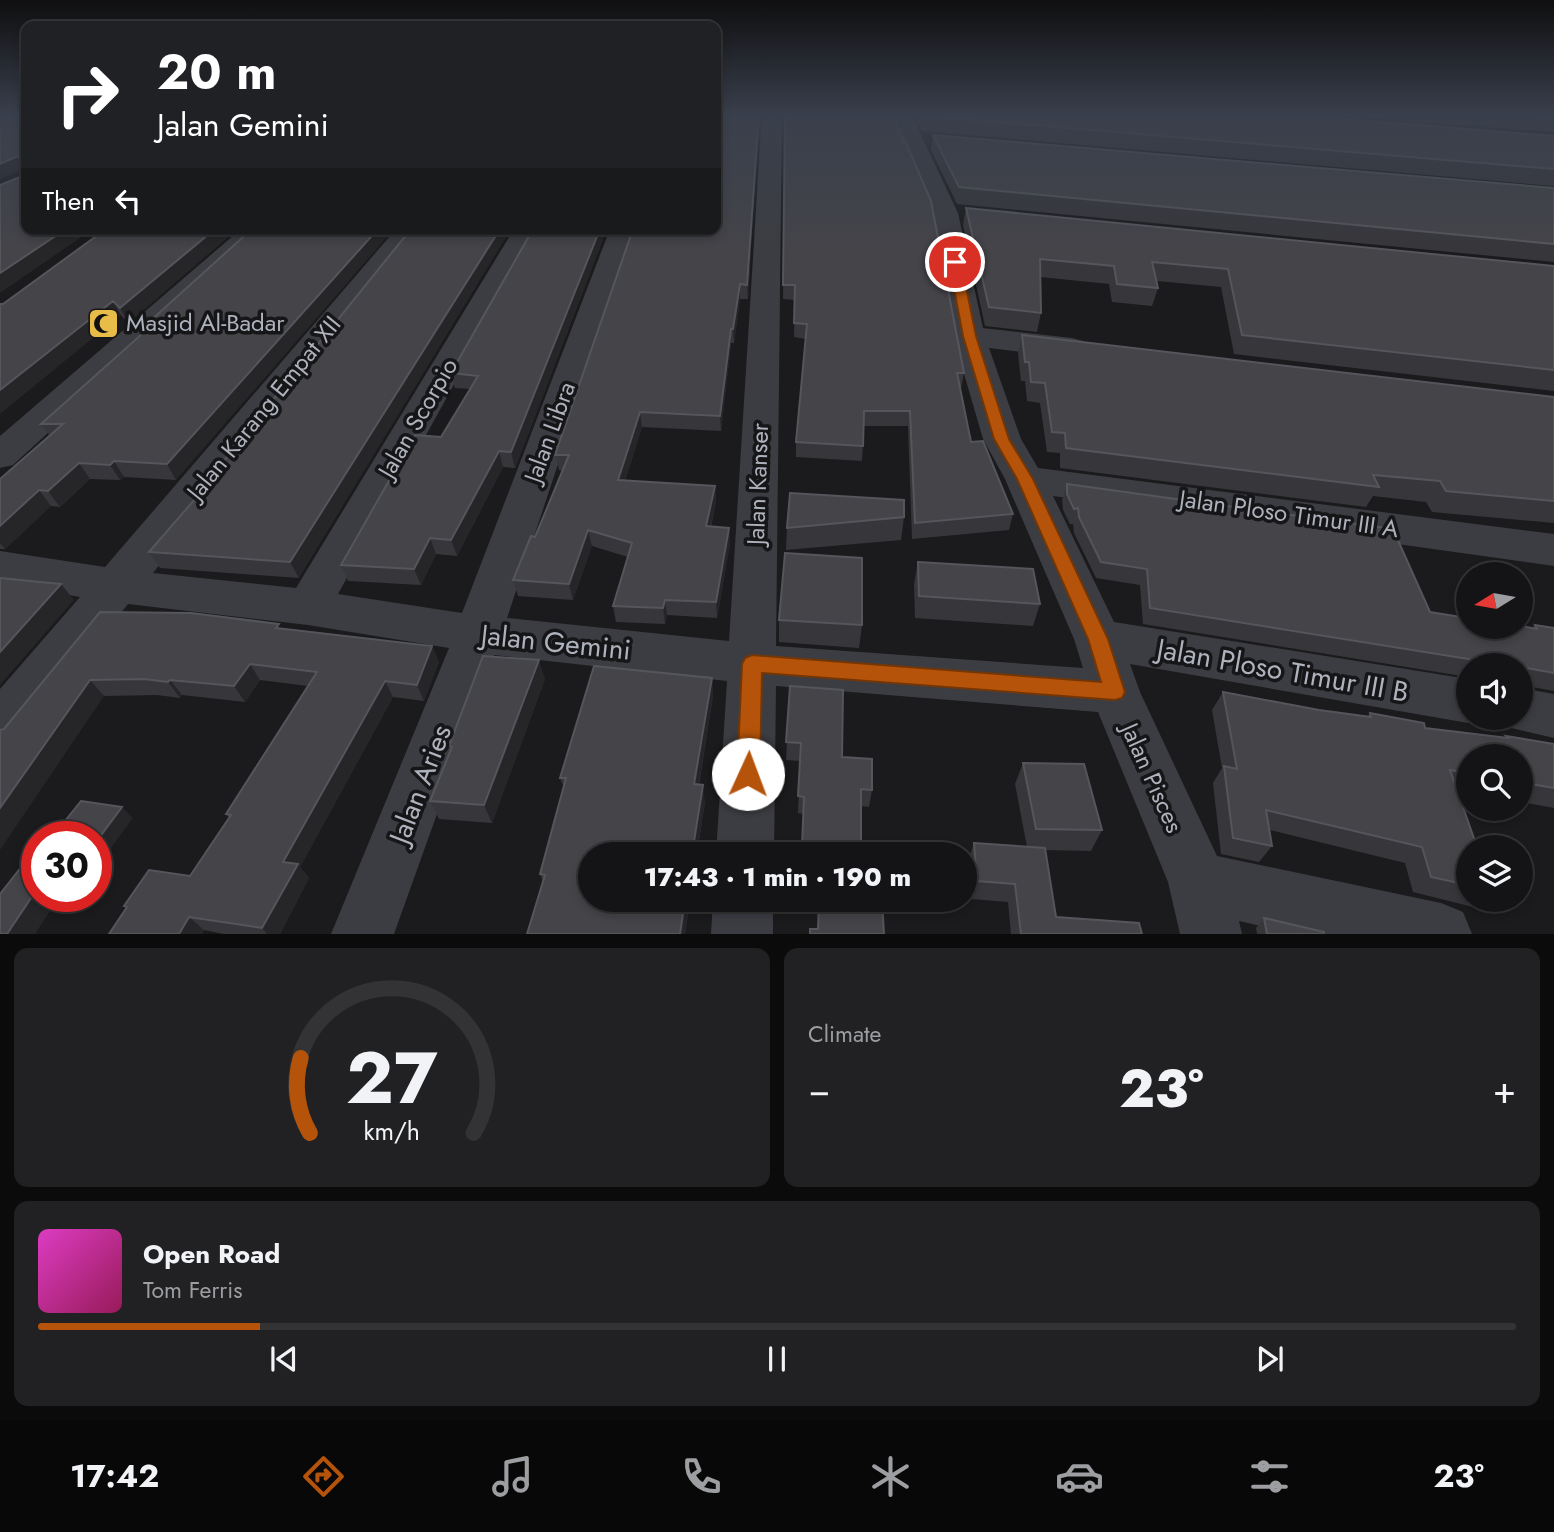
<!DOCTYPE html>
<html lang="en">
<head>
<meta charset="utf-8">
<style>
	:root { --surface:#141416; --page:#212123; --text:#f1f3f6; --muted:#9d9ea1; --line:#333335; --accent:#b45309 }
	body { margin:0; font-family:Jost,sans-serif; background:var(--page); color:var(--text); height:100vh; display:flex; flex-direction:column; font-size:26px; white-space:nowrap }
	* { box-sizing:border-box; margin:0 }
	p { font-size:23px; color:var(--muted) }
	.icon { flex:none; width:38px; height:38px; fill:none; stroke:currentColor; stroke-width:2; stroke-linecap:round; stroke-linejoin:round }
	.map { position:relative; height:934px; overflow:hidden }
	.drawer { display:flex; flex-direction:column; gap:14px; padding:14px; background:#0b0b0c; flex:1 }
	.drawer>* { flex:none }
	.banner { position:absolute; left:21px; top:21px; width:700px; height:214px; border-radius:14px; box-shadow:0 4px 10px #0003,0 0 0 2px var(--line); background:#202124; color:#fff; overflow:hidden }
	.needle { width:46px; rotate:259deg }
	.buttons { position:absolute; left:1456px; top:562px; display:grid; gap:14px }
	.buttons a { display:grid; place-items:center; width:77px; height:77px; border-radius:50%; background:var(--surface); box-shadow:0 4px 10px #0003,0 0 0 2px var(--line); font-size:35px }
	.speed { position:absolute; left:21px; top:821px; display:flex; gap:14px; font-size:35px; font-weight:700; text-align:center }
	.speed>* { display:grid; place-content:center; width:91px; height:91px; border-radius:50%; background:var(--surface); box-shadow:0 4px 10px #0003,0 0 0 2px var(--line); line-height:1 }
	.speed .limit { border:10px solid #d22; background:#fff; color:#111 }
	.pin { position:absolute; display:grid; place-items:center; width:60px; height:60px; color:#fff; margin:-30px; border:4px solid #fff; border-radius:50%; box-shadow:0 2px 7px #0007 }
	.me { position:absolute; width:77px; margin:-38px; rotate:2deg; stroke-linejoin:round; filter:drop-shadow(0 0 5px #0008) }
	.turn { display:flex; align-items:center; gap:24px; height:147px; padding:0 21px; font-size:32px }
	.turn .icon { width:91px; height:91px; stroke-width:2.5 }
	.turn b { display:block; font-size:49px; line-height:60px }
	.then { display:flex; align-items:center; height:66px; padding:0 21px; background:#0003; gap:14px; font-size:26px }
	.big { font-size:52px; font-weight:800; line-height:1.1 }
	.drawer .card { flex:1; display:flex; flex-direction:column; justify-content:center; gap:10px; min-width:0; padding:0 24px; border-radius:14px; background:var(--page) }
	.drawer .dial { align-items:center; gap:0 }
	.dial svg { height:182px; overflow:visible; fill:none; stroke:var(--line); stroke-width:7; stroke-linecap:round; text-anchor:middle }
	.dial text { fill:var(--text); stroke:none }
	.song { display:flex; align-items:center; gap:21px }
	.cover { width:84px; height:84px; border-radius:10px; background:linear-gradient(135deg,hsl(310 70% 55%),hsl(330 70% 35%)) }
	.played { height:7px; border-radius:4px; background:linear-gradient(90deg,var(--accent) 15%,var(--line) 15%) }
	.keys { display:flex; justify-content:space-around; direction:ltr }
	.heat { display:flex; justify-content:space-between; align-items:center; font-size:38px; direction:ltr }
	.drawer .tiles { flex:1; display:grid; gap:14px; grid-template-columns:1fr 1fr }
	.card:last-child { grid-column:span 2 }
	.trip { position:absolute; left:578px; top:842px; width:399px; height:70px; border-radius:35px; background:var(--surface); box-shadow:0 4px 10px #0003,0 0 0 2px var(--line); font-weight:800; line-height:70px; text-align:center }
	.tab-bar { display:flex; height:112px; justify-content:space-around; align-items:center; background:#080809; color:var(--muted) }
	.tab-bar .icon { width:49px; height:49px }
	.tab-bar .selected { color:var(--accent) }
	.tab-bar b { font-size:32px; color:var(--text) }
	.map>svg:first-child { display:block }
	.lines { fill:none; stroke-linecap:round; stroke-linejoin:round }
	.minor { fill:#3c3d42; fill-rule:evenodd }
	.wall { fill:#37373b }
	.shaded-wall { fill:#262629 }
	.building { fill:#444449; stroke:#54565b; stroke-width:2 }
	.route { fill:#b45309; stroke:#753606; stroke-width:2 }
	.labels { text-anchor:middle; stroke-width:7; stroke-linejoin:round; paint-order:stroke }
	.poi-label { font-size:24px; fill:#aeb2bc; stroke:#161618; text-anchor:start }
	.street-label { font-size:24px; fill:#aeb2bc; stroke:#161618 }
	.near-street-label { font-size:28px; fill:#aeb2bc; stroke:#161618 }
</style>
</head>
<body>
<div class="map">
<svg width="1554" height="934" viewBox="0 0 1554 934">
	<rect width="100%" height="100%" fill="#1b1b1d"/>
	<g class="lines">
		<path class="minor" d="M 762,114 L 782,114 L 776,646 L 1083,668 L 1074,639 L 1005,479 L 983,439 L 953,336 L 932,213 L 891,114 L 911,114 L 958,213 L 983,328 L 1072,338 L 1083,341 L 1088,348 L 1083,355 L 1072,358 L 989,348 L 1021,439 L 1038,468 L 1554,534 L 1554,566 L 1053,496 L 1114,622 L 1468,679 L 1468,718 L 1483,718 L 1468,723 L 1130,664 L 1140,692 L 1217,856 L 1441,903 L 1463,912 L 1472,934 L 1296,934 L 1239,921 L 1242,934 L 1180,934 L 1168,882 L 1098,712 L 776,686 L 774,854 L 716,854 L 727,681 L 494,655 L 394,934 L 331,934 L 449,648 L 308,625 L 128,604 L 18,743 L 0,750 L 0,689 L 80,597 L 0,583 L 0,551 L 105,567 L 396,229 L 423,229 L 153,573 L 296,588 L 514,229 L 540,229 L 338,594 L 462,613 L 610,229 L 636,229 L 507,618 L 729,641 Z
			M 241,229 L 270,229 L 13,465 L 0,468 L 0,436 Z
			M 1521,688 L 1554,694 L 1554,738 L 1503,726 L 1499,718 L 1521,718 Z
			M 713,900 L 773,900 L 773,934 L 711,934 Z"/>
	</g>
	<path class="wall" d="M 716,114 L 759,114 L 748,299 L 740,299 L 734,343 L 731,343 L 721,431 L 642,427 L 625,481 L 715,486 L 716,502 L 711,527 L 729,528 L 730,544 L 717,618 L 667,615 L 665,624 L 616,622 L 613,606 L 628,557 L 592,546 L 573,600 L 518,596 L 513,580 L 535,537 L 563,471 L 559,470 L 555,455 Z
		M 785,114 L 964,373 L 961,388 L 960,388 L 971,442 L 1013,514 L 1009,530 L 912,539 L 908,426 L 864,426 L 862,461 L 796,457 L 796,442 L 806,339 L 794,337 L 795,300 L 783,299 Z
		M 915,114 L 1282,114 L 1554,136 L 1554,186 L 922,131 L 915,117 Z
		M 1314,114 L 1554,114 L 1554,132 Z
		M 933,135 L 1554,188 L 1554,262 L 957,204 L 931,150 Z
		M 966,208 L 1554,266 L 1554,391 L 1234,354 L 1221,287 L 1157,281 L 1158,288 L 1152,306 L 1112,302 L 1109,284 L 1040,277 L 1041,313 L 1037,332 L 985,326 L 963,225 Z
		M 106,229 L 237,229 L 128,323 L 121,315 L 3,304 Z
		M 252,229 L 176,480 L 124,477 L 120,480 L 90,479 L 60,507 L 51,506 L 5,549 L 0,549 L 0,479 L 50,436 L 41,424 L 141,335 L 139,331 Z
		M 411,229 L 299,578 L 160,568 L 149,552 L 220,471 L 218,468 Z
		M 533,229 L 607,229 L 515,468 L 503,467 L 457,556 L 436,554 L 421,585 L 348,581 L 341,565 L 441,437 L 470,389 L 455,388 L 451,373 Z
		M 1022,335 L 1554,397 L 1554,523 L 1432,512 L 1426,502 L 1373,496 L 1366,507 L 1060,468 L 1060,453 L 1047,452 L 1040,403 L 1027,401 L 1025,381 L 1021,381 L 1018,354 Z
		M 1067,484 L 1430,612 L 1532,628 L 1535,625 L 1554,628 L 1554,691 L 1521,685 L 1521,665 L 1468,665 L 1468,677 L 1143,624 L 1140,585 L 1096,578 L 1074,533 L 1073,524 L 1070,524 L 1063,510 L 1062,500 Z
		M 904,517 L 901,540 L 786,550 L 787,528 Z
		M 918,562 L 1040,604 L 1033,626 L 915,618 L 914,584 Z
		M 100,612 L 282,628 L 432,646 L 439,662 L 424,701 L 393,697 L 300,867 L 309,878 L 280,934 L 224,934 L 204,930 L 202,934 L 109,934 L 126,908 L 124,906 L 190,876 L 229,818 L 226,814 L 308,686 L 260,680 L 245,702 L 182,695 L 180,698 L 157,695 L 104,696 L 4,729 Z
		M 779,620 L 862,625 L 859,648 L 779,642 Z
		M 712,678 L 713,696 L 699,785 L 705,802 L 697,854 L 590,854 L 690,900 L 685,934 L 527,934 L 543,882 L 540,874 L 564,788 L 560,778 Z
		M 545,679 L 492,823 L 439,819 L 430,801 L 451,750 L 449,746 Z
		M 790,686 L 842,757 L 872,790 L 869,807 L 861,806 L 861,854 L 801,854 L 803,814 L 798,813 L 800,761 L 786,760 Z
		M 1223,692 L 1319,710 L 1368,716 L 1370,713 L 1425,728 L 1504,738 L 1506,736 L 1554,744 L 1554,808 L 1521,802 L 1521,756 L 1468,756 L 1468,792 L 1458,791 L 1468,847 L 1468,900 L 1482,900 L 1473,907 L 1413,892 L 1405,863 L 1270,830 L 1272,846 L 1259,862 L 1221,854 L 1213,783 L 1222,768 L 1212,710 Z
		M 1023,763 L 1102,830 L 1091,851 L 1045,850 L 1056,917 L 1142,934 L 1011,934 L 1008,902 L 971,899 L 968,862 L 974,843 L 1027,847 L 1015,784 Z
		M 1264,918 L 1324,934 L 1257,934 L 1256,928 Z"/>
	<path class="shaded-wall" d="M 759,114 L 748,299 L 747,285 Z
		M 18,156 L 25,169 L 0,179 L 0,164 Z
		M 66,229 L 93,229 L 0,293 L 0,273 Z
		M 215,229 L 237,229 L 128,323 L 120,308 Z
		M 378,229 L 394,229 L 176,480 L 167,464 Z
		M 500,229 L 511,229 L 299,578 L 290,562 Z
		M 600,229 L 607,229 L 515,468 L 511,452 Z
		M 740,284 L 740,299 L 734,343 L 733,329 Z
		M 113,301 L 121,315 L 0,414 L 0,390 Z
		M 731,329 L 731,343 L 721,431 L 720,416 Z
		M 640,412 L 642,427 L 620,496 L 618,480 Z
		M 499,451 L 503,467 L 457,556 L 451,540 Z
		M 114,461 L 124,477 L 120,480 L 110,465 Z
		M 79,463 L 90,479 L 60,507 L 48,491 Z
		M 715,486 L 716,502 L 707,542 L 706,526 Z
		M 39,490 L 51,506 L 5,549 L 0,543 L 0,526 Z
		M 729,528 L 730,544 L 717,618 L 716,602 Z
		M 588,530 L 592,546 L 573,600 L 569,584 Z
		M 430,538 L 436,554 L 421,585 L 414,569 Z
		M 61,584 L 74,600 L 0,685 L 0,652 Z
		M 665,600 L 667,615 L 665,624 L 663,608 Z
		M 432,646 L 439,662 L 424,701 L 417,685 Z
		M 539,660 L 545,679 L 492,823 L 484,805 Z
		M 250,664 L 260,680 L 245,702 L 234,686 Z
		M 712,678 L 713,696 L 696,801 L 694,784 Z
		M 90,680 L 104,696 L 0,850 L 0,808 Z
		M 170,680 L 182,695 L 180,698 L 168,682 Z
		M 385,681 L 393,697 L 300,867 L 309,878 L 280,934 L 267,934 L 262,928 L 283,862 Z
		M 703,785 L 705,802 L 697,854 L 692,854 Z
		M 122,807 L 133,818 L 99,864 L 96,862 L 96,842 Z
		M 37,889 L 37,896 L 60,896 L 35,934 L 7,934 Z
		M 685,900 L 690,900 L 685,934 L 680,934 Z
		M 189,917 L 204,930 L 202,934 L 179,934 Z"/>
	<path class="building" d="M 4,114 L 26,114 L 26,229 L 66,229 L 0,273 L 0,185 L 20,177 L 22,159 L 18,156 L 0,164 L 0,116 Z
		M 716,114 L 759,114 L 747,285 L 740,284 L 733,329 L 731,329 L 720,416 L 640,412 L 618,480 L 715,486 L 706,526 L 729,528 L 716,602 L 665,600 L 663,608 L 613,606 L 632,543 L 588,530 L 569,584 L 513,580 L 531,536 L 535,537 L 569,455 L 555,455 L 633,229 L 716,229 Z
		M 785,114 L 893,114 L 903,142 L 904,138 L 931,201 L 964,373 L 957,373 L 971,442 L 983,441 L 1013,514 L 915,523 L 910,411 L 864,411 L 863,446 L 796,442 L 807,324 L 794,323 L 795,285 L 783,285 Z
		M 922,114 L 1282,114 L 1554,136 L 1554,169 L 923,116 Z
		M 1513,114 L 1554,114 L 1554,117 Z
		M 933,135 L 1554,188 L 1554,244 L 959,187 Z
		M 966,208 L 1554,266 L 1554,370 L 1242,335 L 1228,269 L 1152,262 L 1158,288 L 1117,284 L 1114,266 L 1040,259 L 1041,313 L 989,307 Z
		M 106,229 L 215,229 L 120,308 L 113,301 L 0,390 L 0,304 L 3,304 Z
		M 252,229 L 378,229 L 167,464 L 114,461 L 110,465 L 79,463 L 48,491 L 39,490 L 0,526 L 0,479 L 63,424 L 41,424 L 142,334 L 139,331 Z
		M 411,229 L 500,229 L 290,562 L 149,552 L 222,468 L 218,468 Z
		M 533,229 L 600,229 L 511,452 L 499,451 L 451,540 L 430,538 L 414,569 L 341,565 L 415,435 L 441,437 L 478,376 L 451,373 Z
		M 1022,335 L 1554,397 L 1554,501 L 1446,491 L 1440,481 L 1373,475 L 1379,487 L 1066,448 L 1065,433 L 1052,432 L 1045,383 L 1031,382 L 1029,362 L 1025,362 Z
		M 1067,484 L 1393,529 L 1430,612 L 1468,618 L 1468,626 L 1521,626 L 1537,629 L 1535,625 L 1554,628 L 1554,673 L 1521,667 L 1521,665 L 1506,665 L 1150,608 L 1147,569 L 1101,562 L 1079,517 L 1078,508 L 1074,509 L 1067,494 Z
		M 790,493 L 904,500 L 904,517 L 787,528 Z
		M 785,553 L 862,558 L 862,625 L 779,620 Z
		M 918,562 L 1033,569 L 1040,604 L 919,596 Z
		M 0,578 L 61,584 L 0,652 Z
		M 100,612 L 191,613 L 279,624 L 276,628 L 432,646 L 417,685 L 385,681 L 283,862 L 298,864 L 262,928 L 189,917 L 179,934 L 109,934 L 127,907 L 124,906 L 149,870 L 190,876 L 231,815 L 226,814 L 317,672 L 250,664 L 234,686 L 170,680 L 168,682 L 144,679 L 90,680 L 0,808 L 0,730 L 4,729 Z
		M 483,656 L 539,660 L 484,805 L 430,801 L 452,747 L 449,746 Z
		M 594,666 L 712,678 L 694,784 L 703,785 L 692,854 L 590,854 L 590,900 L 685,900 L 680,934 L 527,934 L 545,875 L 540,874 L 566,778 L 560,778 Z
		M 790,686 L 843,690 L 842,757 L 872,759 L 872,790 L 861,789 L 861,854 L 821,854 L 821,849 L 802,847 L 804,797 L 798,796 L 801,743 L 786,742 Z
		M 1223,692 L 1319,710 L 1371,717 L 1370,713 L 1424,723 L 1425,728 L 1508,738 L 1506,736 L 1554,744 L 1554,788 L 1531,784 L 1529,780 L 1521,779 L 1521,756 L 1468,756 L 1468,773 L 1450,770 L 1477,847 L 1468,847 L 1468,885 L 1431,877 L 1422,847 L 1266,810 L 1272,846 L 1233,838 L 1224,766 L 1237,769 Z
		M 1023,763 L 1084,764 L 1102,830 L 1036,829 Z
		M 81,801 L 122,807 L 96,842 L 96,836 L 53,836 Z
		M 974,843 L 1045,848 L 1056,917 L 1139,923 L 1142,934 L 1021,934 L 1015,884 L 977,881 Z
		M 37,847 L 37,889 L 7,934 L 0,934 L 0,894 Z
		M 819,900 L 882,900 L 884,934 L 810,934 L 810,929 L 818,929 Z
		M 1264,918 L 1324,932 L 1324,934 L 1267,934 Z"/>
	<linearGradient id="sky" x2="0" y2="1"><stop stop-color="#0f0f10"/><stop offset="0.47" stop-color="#393f4c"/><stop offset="1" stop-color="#393f4c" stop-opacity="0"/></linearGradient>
	<rect width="1554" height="245" fill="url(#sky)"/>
	<path class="route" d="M 955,259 L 961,262 L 976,336 L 1009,439 L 1033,479 L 1108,639 L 1125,692 L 1122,698 L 1115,700 L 762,673 L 760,774 L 756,781 L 748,784 L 740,781 L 737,774 L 742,664 L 745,658 L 752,655 L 1101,682 L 1088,639 L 1017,479 L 994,439 L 963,336 L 949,262 Z"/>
	<defs>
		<symbol id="mosque-square" viewBox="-11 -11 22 22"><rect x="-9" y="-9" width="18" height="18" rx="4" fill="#e8bc48" stroke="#161618"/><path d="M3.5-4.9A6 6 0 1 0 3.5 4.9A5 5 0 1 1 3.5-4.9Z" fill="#111"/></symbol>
	</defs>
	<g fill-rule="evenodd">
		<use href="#mosque-square" x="86" y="306" width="35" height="35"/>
	</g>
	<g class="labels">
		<g class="poi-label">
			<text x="126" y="331">Masjid Al-Badar</text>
		</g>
		<g class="street-label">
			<text transform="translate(264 408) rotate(-51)" y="8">Jalan Karang Empat XII</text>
			<text transform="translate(418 418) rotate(-60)" y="8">Jalan Scorpio</text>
			<text transform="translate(550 432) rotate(-70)" y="8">Jalan Libra</text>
			<text transform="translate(758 484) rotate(-88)" y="8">Jalan Kanser</text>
			<text transform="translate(1289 514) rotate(8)" y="8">Jalan Ploso Timur III A</text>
			<text transform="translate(1152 778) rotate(66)" y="8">Jalan Pisces</text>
		</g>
		<g class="near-street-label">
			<text transform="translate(556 642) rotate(6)" y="10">Jalan Gemini</text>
			<text transform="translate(1283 670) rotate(10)" y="10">Jalan Ploso Timur III B</text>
			<text transform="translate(420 784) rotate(-69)" y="10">Jalan Aries</text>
		</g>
	</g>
</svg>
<div class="buttons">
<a><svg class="needle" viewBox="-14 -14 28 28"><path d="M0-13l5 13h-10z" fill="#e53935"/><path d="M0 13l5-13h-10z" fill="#9d9ea1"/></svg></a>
<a><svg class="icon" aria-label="sound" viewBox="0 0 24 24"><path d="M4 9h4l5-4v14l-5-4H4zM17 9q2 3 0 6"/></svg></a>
<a><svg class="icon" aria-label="search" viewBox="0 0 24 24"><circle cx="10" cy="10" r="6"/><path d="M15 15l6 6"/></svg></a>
<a><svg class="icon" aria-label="layers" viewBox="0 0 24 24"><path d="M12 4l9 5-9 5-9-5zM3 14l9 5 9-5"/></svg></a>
</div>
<div class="speed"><div class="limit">30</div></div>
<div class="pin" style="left:955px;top:262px;background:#d93025"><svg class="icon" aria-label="arrive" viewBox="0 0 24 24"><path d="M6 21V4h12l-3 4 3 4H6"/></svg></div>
<svg class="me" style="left:748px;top:774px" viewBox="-20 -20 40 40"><circle r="19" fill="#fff"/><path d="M0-13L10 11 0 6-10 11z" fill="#b45309"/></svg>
<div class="trip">17:43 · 1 min · 190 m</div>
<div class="banner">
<div class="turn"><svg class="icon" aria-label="right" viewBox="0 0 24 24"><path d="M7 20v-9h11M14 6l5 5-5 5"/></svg><div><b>20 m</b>Jalan Gemini</div></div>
<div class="then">Then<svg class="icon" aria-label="left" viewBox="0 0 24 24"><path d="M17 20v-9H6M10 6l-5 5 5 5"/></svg></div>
</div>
</div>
<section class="drawer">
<div class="tiles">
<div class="card dial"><svg viewBox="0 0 100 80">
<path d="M14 69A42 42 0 1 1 86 69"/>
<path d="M14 69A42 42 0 0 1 10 36" stroke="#b45309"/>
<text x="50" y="56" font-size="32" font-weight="700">27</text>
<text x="50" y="72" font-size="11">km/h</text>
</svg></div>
<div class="card"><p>Climate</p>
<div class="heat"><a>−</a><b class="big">23°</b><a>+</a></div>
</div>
<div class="card">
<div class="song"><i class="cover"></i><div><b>Open Road</b><p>Tom Ferris</p></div></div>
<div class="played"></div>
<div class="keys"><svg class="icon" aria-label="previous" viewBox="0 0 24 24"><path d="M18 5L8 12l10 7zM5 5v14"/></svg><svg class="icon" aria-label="pause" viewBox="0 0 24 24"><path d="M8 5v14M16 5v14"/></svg><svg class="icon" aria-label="next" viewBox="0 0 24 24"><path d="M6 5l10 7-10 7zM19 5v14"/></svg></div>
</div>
</div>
</section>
<nav class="tab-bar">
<b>17:42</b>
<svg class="icon selected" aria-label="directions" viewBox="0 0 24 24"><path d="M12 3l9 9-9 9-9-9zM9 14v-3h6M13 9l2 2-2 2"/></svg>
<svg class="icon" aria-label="music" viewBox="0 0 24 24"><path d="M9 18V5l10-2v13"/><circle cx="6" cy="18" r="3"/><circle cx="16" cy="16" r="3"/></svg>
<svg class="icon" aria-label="phone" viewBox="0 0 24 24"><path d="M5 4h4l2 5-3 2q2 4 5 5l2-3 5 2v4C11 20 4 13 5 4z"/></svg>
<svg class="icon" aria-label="climate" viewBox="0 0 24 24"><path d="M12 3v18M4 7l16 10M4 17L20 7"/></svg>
<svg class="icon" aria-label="car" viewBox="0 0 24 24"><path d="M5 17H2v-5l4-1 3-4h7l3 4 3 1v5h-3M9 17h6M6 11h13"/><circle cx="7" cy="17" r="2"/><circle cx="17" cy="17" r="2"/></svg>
<svg class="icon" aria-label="filters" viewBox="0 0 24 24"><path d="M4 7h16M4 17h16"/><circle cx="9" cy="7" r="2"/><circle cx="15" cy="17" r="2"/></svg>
<b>23°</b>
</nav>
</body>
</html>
